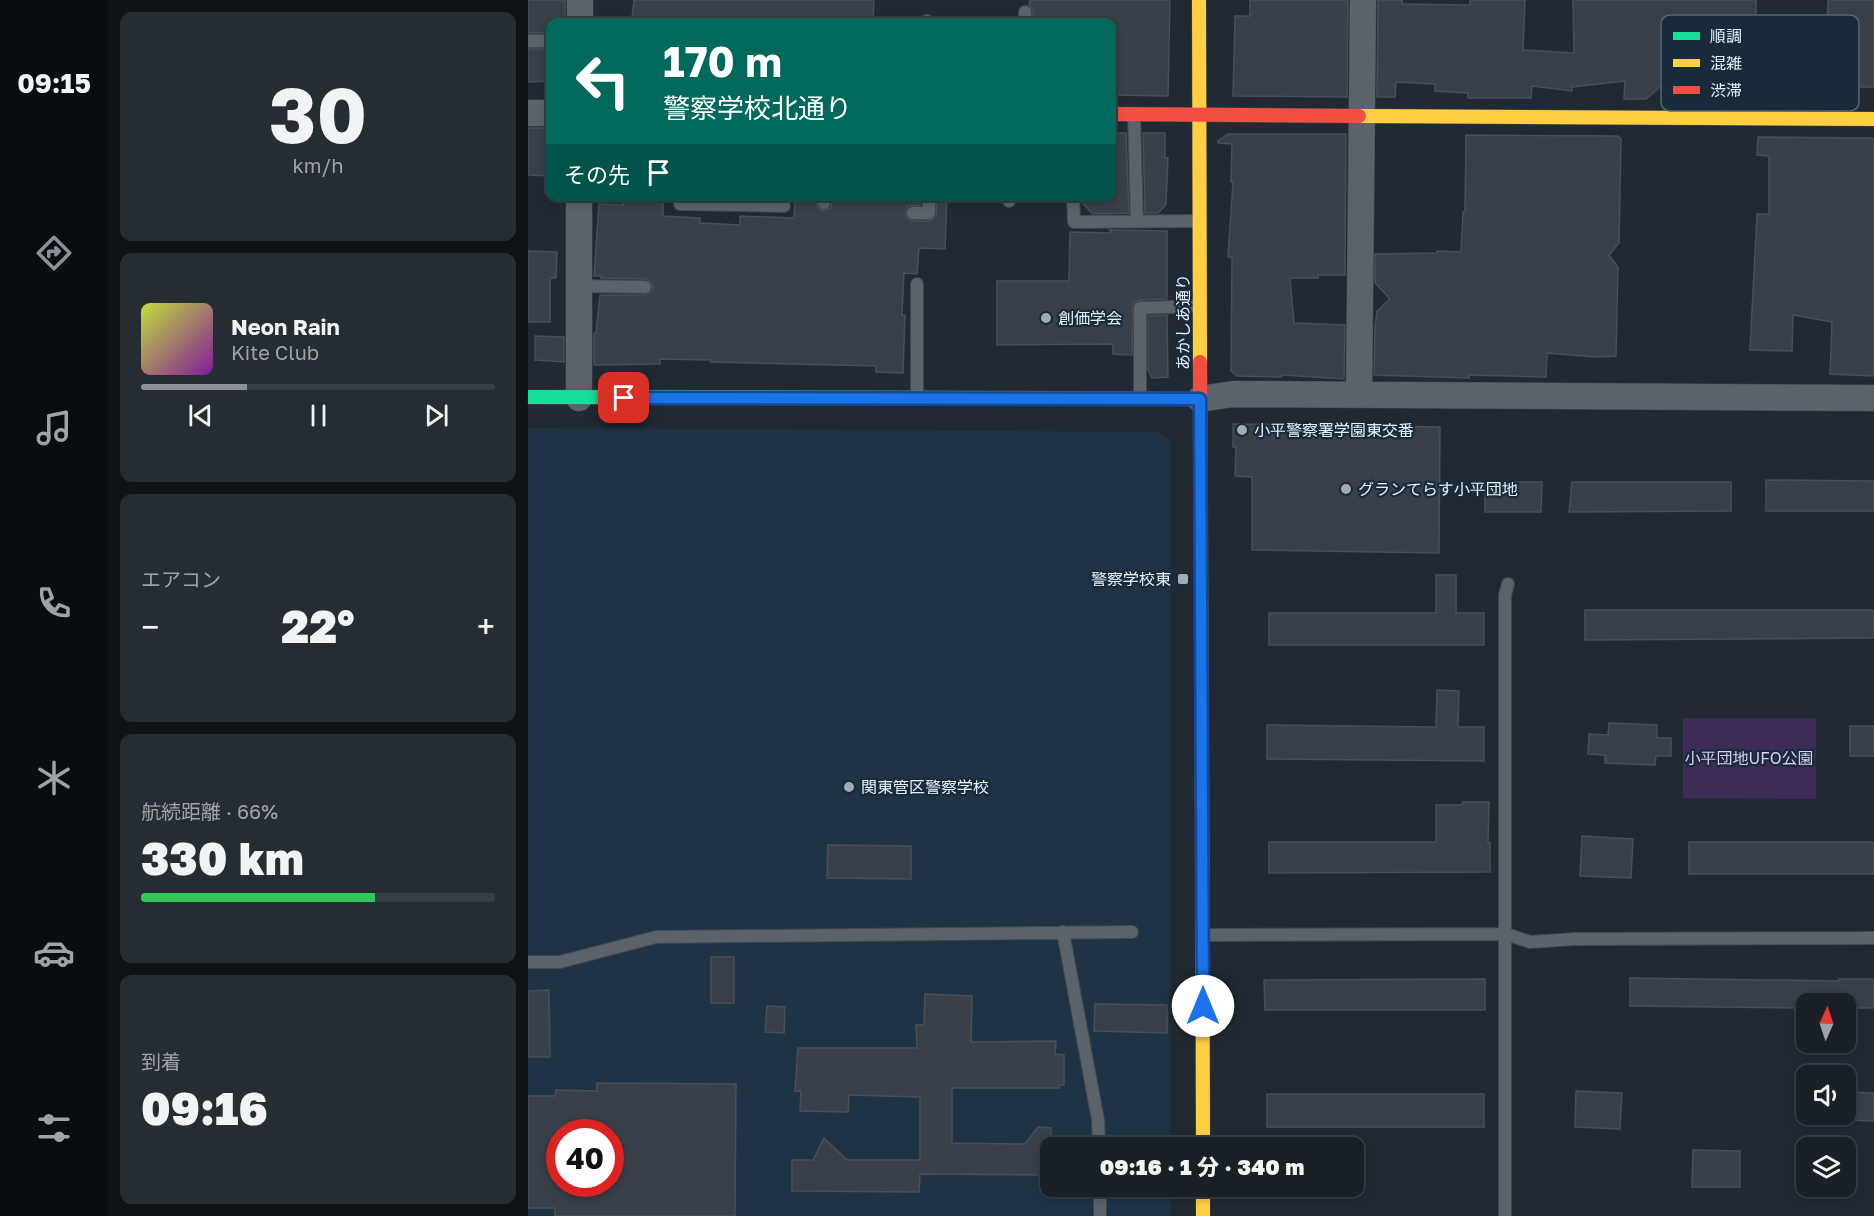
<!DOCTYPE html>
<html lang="ja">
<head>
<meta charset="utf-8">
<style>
	:root { --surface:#192026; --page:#262d32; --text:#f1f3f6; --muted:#9fa3a7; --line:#373e43; --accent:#8c9099 }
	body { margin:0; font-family:"Golos Text","Noto Sans JP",sans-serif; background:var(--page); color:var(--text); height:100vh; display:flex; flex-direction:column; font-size:22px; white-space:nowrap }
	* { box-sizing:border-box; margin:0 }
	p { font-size:20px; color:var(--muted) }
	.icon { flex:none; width:33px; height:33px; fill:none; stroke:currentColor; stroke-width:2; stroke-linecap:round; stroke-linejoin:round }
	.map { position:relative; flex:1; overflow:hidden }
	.side { display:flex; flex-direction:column; gap:12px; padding:12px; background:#0e1215; width:420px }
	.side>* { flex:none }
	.banner { position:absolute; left:18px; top:18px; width:570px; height:183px; border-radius:12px; box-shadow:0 3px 9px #0003,0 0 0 2px var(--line); background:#00695c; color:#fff; overflow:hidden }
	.needle { width:39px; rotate:3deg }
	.fabs { position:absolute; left:1268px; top:993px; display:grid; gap:12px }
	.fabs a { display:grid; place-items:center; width:60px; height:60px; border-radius:12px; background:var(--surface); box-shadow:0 3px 9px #0003,0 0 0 2px var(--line); font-size:30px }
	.speed { position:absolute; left:18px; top:1119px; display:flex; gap:12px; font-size:30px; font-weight:700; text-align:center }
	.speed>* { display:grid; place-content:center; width:78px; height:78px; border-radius:50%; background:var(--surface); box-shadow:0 3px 9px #0003,0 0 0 2px var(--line); line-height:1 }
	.speed .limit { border:9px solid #d22; background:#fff; color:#111 }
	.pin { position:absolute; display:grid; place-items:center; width:51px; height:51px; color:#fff; margin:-26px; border-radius:12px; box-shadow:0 3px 9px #0006 }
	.me { position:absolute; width:66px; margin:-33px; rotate:0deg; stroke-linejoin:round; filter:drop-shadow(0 0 4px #0008) }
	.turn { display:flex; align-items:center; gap:21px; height:126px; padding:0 18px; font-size:27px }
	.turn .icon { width:78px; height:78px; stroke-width:2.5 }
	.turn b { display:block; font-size:42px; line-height:51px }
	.then { display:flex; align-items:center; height:57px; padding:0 18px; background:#0003; gap:12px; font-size:22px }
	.big { font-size:45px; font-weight:800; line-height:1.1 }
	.side .widget { flex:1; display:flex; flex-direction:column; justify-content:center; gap:9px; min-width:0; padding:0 21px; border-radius:12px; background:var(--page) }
	.side .dial { align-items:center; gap:0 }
	.dial b { font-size:78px; line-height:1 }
	.song { display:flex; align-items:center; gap:18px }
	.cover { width:72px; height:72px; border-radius:9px; background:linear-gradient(135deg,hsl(70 70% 55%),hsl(290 70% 35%)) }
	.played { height:6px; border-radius:3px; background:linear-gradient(90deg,var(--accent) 30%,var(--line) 30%) }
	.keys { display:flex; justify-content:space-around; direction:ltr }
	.heat { display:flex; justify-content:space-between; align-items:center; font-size:33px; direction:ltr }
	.charge { height:9px; border-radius:4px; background:linear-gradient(90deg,#34c759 66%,var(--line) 0) }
	.trip { position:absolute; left:512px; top:1137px; width:324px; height:60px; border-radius:12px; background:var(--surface); box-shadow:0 3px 9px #0003,0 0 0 2px var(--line); font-weight:800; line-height:60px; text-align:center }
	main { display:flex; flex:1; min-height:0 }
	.tab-bar { display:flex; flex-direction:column; width:108px; justify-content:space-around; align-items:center; background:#0a0d0f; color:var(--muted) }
	.tab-bar .icon { width:42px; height:42px }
	.tab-bar .on { color:var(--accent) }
	.tab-bar b { font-size:27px; color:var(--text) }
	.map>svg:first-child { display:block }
	.built { fill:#1e3446; fill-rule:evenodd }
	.green { fill:#3d2c57 }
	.building { fill:#393f48; stroke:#494e57; stroke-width:1.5; fill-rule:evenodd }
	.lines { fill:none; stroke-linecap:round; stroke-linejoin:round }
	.lane-casing { stroke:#40474f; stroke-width:14 }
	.street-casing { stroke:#40474f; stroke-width:27 }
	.fast-casing { stroke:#40474f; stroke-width:15 }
	.slow-casing { stroke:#40474f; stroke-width:15 }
	.jam-casing { stroke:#40474f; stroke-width:15 }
	.lane { stroke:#5b6269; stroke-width:12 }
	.street { stroke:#5b6269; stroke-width:26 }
	.fast { stroke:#16e098; stroke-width:14 }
	.slow { stroke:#ffcf43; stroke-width:14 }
	.jam { stroke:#f24e42; stroke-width:14 }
	.route-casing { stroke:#114b97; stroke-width:15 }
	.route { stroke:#1a73e8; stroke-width:10 }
	.poi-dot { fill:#a1abb6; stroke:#192b3b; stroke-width:2 }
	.labels { text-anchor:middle; stroke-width:4.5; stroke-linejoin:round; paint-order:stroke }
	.poi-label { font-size:16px; fill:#e6f1fc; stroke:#192b3b; text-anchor:start }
	.street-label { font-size:16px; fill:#e6f1fc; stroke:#192b3b }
	.park-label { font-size:16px; fill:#dbcdf3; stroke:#192b3b }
	.key { fill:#192b3b; stroke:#566675; stroke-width:1.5 }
	.key-label { font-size:16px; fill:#e6f1fc }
</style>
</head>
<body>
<main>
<nav class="tab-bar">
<b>09:15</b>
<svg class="icon on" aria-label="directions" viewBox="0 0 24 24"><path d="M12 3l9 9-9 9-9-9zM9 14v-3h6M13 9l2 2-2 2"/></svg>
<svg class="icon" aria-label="music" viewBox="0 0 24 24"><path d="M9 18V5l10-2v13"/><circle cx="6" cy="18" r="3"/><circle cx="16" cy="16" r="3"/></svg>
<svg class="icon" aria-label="phone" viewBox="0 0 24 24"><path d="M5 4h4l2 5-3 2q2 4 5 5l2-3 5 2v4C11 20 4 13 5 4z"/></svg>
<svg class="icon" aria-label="climate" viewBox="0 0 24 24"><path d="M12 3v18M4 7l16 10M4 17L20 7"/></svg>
<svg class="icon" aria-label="car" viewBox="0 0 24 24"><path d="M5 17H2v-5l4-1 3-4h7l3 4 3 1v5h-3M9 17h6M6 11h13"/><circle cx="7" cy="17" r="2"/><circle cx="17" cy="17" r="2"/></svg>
<svg class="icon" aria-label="filters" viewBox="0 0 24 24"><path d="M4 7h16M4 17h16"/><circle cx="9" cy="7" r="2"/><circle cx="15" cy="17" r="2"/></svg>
</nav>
<section class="side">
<div class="widget dial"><b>30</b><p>km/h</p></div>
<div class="widget">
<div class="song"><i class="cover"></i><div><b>Neon Rain</b><p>Kite Club</p></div></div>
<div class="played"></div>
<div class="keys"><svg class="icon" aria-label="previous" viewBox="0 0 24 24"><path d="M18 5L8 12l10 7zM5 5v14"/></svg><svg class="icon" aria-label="pause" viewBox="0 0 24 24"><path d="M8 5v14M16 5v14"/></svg><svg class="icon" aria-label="next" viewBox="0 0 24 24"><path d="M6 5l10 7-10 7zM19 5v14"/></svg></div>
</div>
<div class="widget"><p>エアコン</p>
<div class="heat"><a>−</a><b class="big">22°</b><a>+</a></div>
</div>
<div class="widget"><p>航続距離 · 66%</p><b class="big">330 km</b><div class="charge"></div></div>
<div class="widget"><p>到着</p><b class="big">09:16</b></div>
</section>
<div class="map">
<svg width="1346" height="1216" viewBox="0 0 1346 1216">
	<rect width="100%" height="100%" fill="#212a33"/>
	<path class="built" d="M 0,428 L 629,432 L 642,441 L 642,1147 L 522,1148 L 522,1186 L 642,1187 L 642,1216 L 0,1216 ZM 32,1132 L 82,1132 L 82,1184 L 32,1184 Z"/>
	<path class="green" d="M 1155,718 L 1288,718 L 1288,799 L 1155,798 Z"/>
	<path class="building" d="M 0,0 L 37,0 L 37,22 L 22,22 L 22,33 L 0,33 Z
		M 106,0 L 346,0 L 345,22 L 132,22 L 104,19 Z
		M 502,0 L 642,0 L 640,96 L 584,95 L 584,22 L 505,22 L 505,11 L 501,5 Z
		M 722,0 L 820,0 L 819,97 L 705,96 L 707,16 L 722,16 Z
		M 850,0 L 874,0 L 874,4 L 942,5 L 942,0 L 997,0 L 995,50 L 1046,53 L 1045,0 L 1228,0 L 1228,18 L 1194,17 L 1192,56 L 1185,55 L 1184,80 L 1161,79 L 1160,99 L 1139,99 L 1140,80 L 1118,99 L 1096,99 L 1097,81 L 1044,87 L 1044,91 L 1004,86 L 1003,98 L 940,98 L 940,93 L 907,91 L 907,84 L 868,82 L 867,97 L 849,97 Z
		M 1300,0 L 1346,0 L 1346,87 L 1321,87 L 1322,100 L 1292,100 L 1292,95 L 1227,93 L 1228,56 L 1290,59 L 1290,52 L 1299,52 Z
		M 0,49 L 22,49 L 22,81 L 0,82 Z
		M 0,128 L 22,128 L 22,176 L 0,175 Z
		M 584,133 L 598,133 L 601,213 L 565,214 L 554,203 L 553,198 L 582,200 L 584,196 Z
		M 615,133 L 637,133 L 637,158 L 640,158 L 638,205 L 630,213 L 617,213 Z
		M 700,134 L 818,134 L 817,275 L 790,275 L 790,278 L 762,278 L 766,323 L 817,325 L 816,379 L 754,375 L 753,377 L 709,376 L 703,371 L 704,257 L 700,257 L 705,182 L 703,182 L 704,144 L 690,143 L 690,141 Z
		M 938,135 L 1090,136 L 1093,139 L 1091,243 L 1081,255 L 1090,267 L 1088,356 L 1067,357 L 1019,353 L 1018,377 L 941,375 L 941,378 L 846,375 L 847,326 L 849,311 L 862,299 L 847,283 L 847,254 L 909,253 L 909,251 L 933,252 L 935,212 L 937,212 Z
		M 1230,137 L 1346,138 L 1346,376 L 1302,374 L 1304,322 L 1265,315 L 1264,351 L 1222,350 L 1229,214 L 1241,214 L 1241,156 L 1229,155 Z
		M 95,196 L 135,196 L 135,216 L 172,218 L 172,223 L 212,225 L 212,216 L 266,218 L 267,196 L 288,196 L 289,207 L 295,211 L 303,208 L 304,196 L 393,196 L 393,205 L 380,206 L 378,209 L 378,217 L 384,221 L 402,221 L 408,217 L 409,196 L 419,196 L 417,249 L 391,248 L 389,274 L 376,273 L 374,315 L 377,315 L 375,373 L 348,372 L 348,366 L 183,362 L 183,360 L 132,359 L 132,364 L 66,365 L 66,333 L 68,333 L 72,295 L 117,295 L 124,292 L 125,288 L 124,283 L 118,279 L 73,278 L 73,276 L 66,276 L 71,204 L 95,205 Z
		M 581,230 L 639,231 L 639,299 L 612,300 L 605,303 L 604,355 L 585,354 L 585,344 L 469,345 L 469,281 L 541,281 L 542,232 L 584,233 Z
		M 0,251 L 29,252 L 28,278 L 22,278 L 22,322 L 0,322 Z
		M 639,315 L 640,377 L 624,378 L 620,370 L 620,316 Z
		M 7,336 L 36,337 L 36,362 L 7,360 Z
		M 705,424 L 912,427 L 911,553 L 724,550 L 724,477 L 707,476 L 708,447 L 705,447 Z
		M 1238,480 L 1346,481 L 1346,511 L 1238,511 Z
		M 957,482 L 1014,482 L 1013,512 L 957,512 Z
		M 1044,482 L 1203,482 L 1203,511 L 1041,512 Z
		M 908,575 L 928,575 L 928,613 L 956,613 L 956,645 L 741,645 L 741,613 L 908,613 Z
		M 1057,610 L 1346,610 L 1346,638 L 1057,640 Z
		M 909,690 L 931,691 L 930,727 L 956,727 L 956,761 L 739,759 L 739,725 L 908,727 Z
		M 1081,723 L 1129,725 L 1129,738 L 1143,738 L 1143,756 L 1128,756 L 1127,765 L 1077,763 L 1077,755 L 1060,754 L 1061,734 L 1080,735 Z
		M 1322,726 L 1346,726 L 1346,756 L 1322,756 Z
		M 935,802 L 961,802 L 960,842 L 962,842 L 962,872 L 741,873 L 741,842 L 908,842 L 908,805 L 934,805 Z
		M 1054,836 L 1105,839 L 1103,878 L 1052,876 Z
		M 1161,842 L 1346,842 L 1346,874 L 1161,874 Z
		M 300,845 L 383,846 L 383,879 L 299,878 Z
		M 183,957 L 206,957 L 206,1003 L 183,1003 Z
		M 1102,978 L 1311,981 L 1311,979 L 1346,979 L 1346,1008 L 1317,1008 L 1317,1004 L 1278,1004 L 1278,1008 L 1102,1006 Z
		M 957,979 L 957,1010 L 737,1010 L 736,980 Z
		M 21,990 L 22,1057 L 0,1057 L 0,991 Z
		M 397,994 L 444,996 L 443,1042 L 528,1041 L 527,1054 L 536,1055 L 536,1085 L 531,1085 L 531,1088 L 424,1088 L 424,1143 L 497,1144 L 510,1127 L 523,1128 L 522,1175 L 392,1174 L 391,1192 L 264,1191 L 264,1160 L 285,1160 L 296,1138 L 319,1160 L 392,1160 L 392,1097 L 321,1095 L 320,1112 L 272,1111 L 273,1091 L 267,1091 L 270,1048 L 389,1048 L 388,1025 L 396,1025 Z
		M 567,1004 L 639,1005 L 639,1033 L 566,1031 Z
		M 239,1006 L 257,1007 L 256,1033 L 237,1032 Z
		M 69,1083 L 208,1084 L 207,1216 L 27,1216 L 27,1208 L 0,1208 L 0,1096 L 27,1096 L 28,1090 L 69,1091 ZM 32,1132 L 82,1132 L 82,1184 L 32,1184 Z
		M 1048,1091 L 1094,1093 L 1092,1129 L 1047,1127 Z
		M 1317,1092 L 1346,1093 L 1346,1121 L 1317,1120 Z
		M 739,1094 L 956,1094 L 956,1127 L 739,1127 Z
		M 1165,1150 L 1212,1151 L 1212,1187 L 1164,1187 Z"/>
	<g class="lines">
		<defs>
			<path id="lane" d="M 399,22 L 399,21
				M 497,22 L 497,12
				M 0,41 L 22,41
				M 606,115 L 609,220
				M 152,196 L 152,204 L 256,206
				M 481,196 L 481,201
				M 545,196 L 546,222 L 671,221
				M 296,203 L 296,196
				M 385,213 L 401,213 L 401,196
				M 389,284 L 389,397
				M 51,286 L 117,287
				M 612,399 L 612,308 L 672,306
				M 535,932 L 570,1120 L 571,1148
				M 677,935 L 978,934 L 1002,942 L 1047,939 L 1346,938
				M 0,962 L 32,962 L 128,937 L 604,932
				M 572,1186 L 572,1216
				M 977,1216 L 977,595 L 980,584"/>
			<path id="street" d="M 52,22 L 52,0
				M 0,113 L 22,113
				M 831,395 L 835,0
				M 51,398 L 51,196
				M 672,399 L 705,394 L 1346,398"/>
			<path id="fast" d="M 0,397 L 468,398"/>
			<path id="slow" d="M 671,0 L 672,362
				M 831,116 L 1346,119
				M 674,780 L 675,1148
				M 675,1186 L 675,1216"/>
			<path id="jam" d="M 584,114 L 831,116
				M 672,362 L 674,780
				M 468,398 L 672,399"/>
		</defs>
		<use href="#lane" class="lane-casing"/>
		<use href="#street" class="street-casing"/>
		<use href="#fast" class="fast-casing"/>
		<use href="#slow" class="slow-casing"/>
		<use href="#jam" class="jam-casing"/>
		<use href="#lane" class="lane"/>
		<use href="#street" class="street"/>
		<use href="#fast" class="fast"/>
		<use href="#slow" class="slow"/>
		<use href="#jam" class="jam"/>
	</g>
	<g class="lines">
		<defs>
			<path id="route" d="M 96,398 L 672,399 L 675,1006"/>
		</defs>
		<use href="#route" class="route-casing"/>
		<use href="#route" class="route"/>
	</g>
	<g class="poi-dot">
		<circle cx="518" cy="318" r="6"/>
		<circle cx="714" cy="430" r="6"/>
		<circle cx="818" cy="489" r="6"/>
		<rect x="649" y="573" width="12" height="12" rx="3"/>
		<circle cx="321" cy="787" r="6"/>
	</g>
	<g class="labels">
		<g class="poi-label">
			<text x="530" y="324">創価学会</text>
			<text x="726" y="436">小平警察署学園東交番</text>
			<text x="830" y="495">グランてらす小平団地</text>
			<text x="643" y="585" text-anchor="end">警察学校東</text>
			<text x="333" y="793">関東管区警察学校</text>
		</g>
		<g class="street-label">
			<text transform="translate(655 322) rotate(-90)" y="6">あかしあ通り</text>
		</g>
		<g class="park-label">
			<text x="1221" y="764">小平団地UFO公園</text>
		</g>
	</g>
	<rect x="1133" y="15" width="198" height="96" rx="9" class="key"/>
	<rect x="1145" y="32" width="27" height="8" fill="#16e098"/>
	<rect x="1145" y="59" width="27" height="8" fill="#ffcf43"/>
	<rect x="1145" y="86" width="27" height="8" fill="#f24e42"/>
	<g class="key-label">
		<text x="1182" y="42">順調</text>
		<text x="1182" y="69">混雑</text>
		<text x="1182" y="96">渋滞</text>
	</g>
</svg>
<div class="fabs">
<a><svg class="needle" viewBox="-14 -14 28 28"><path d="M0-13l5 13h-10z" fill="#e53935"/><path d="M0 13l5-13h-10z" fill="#9fa3a7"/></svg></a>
<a><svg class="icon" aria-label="sound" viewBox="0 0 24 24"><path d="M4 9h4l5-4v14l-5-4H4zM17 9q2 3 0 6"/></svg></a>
<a><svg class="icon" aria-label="layers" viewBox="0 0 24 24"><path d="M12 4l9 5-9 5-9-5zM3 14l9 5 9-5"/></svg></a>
</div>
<div class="speed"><div class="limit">40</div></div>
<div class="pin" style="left:96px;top:398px;background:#d93025"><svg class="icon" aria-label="arrive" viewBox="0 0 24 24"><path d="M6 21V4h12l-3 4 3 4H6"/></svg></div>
<svg class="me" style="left:675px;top:1006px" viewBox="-20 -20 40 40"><circle r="19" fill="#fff"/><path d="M0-13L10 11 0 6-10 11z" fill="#1a73e8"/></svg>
<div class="trip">09:16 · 1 分 · 340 m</div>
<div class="banner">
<div class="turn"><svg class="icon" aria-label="left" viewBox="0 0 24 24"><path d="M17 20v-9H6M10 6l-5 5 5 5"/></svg><div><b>170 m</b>警察学校北通り</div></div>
<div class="then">その先<svg class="icon" aria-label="arrive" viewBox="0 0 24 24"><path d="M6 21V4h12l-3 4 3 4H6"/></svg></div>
</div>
</div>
</main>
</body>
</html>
